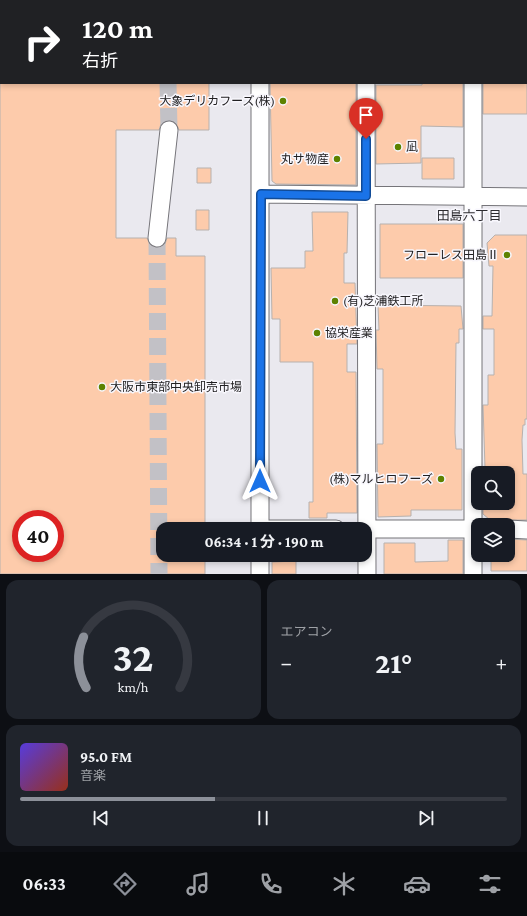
<!DOCTYPE html>
<html lang="ja">
<head>
<meta charset="utf-8">
<style>
	:root { --surface:#171b24; --page:#20242c; --text:#f1f3f6; --muted:#9ea1a6; --line:#363941; --accent:#8c9099 }
	body { margin:0; font-family:"Crimson Pro","Noto Sans JP",serif; background:var(--page); color:var(--text); height:100vh; display:flex; flex-direction:column; font-size:15px; white-space:nowrap }
	* { box-sizing:border-box; margin:0 }
	p { font-size:13px; color:var(--muted) }
	.icon { flex:none; width:22px; height:22px; fill:none; stroke:currentColor; stroke-width:2; stroke-linecap:round; stroke-linejoin:round }
	.map { position:relative; height:574px; overflow:hidden }
	.side { display:flex; flex-direction:column; gap:6px; padding:6px; background:#0d0f14; flex:1 }
	.side>* { flex:none }
	.hud { position:absolute; left:0px; top:0px; width:527px; height:84px; box-shadow:0 2px 6px #0003; background:#202124; color:#fff; overflow:hidden }
	.fabs { position:absolute; left:471px; top:466px; display:grid; gap:8px }
	.fabs a { display:grid; place-items:center; width:44px; height:44px; border-radius:8px; background:var(--surface); box-shadow:0 2px 6px #0003; font-size:20px }
	.speed { position:absolute; left:12px; top:510px; display:flex; gap:8px; font-size:20px; font-weight:700; text-align:center }
	.speed>* { display:grid; place-content:center; width:52px; height:52px; border-radius:50%; background:var(--surface); box-shadow:0 2px 6px #0003; line-height:1 }
	.speed .limit { border:6px solid #d22; background:#fff; color:#111 }
	.pin { position:absolute; display:grid; place-items:center; width:34px; height:34px; color:#fff; margin:-41px -17px; border-radius:50% 50% 50% 0; rotate:-45deg; box-shadow:0 0 4px #0007 }
	.pin .icon { rotate:45deg }
	.me { position:absolute; width:44px; margin:-22px; rotate:0deg; stroke-linejoin:round; filter:drop-shadow(0 0 3px #0008) }
	.turn { display:flex; align-items:center; gap:14px; height:84px; padding:0 16px; font-size:18px }
	.turn .icon { width:52px; height:52px; stroke-width:2.5 }
	.turn b { display:block; font-size:28px; line-height:34px }
	.big { font-size:30px; font-weight:700; line-height:1.1 }
	.side .card { flex:1; display:flex; flex-direction:column; justify-content:center; gap:6px; min-width:0; padding:0 14px; border-radius:12px; background:var(--page) }
	.side .dial { align-items:center; gap:0 }
	.dial svg { height:104px; overflow:visible; fill:none; stroke:var(--line); stroke-width:7; stroke-linecap:round; text-anchor:middle }
	.dial text { fill:var(--text); stroke:none }
	.song { display:flex; align-items:center; gap:12px }
	.cover { width:48px; height:48px; border-radius:6px; background:linear-gradient(135deg,hsl(250 70% 55%),hsl(10 70% 35%)) }
	.played { height:4px; border-radius:2px; background:linear-gradient(90deg,var(--accent) 40%,var(--line) 40%) }
	.keys { display:flex; justify-content:space-around; direction:ltr }
	.heat { display:flex; justify-content:space-between; align-items:center; font-size:22px; direction:ltr }
	.side .tiles { flex:1; display:grid; gap:6px; grid-template-columns:1fr 1fr }
	.card:last-child { grid-column:span 2 }
	.trip { position:absolute; left:156px; top:522px; width:216px; height:40px; border-radius:12px; background:var(--surface); box-shadow:0 2px 6px #0003; font-weight:700; line-height:40px; text-align:center }
	.tab-bar { display:flex; height:64px; justify-content:space-around; align-items:center; background:#090b0e; color:var(--muted) }
	.tab-bar .icon { width:28px; height:28px }
	.tab-bar .current { color:var(--accent) }
	.tab-bar b { font-size:18px; color:var(--text) }
	.map>svg:first-child { display:block }
	.building { fill:#fdcbab; stroke:#b7b1ae; fill-rule:evenodd }
	.lines { fill:none; stroke-linecap:round; stroke-linejoin:round }
	.minor-tunnel { stroke:#c2c1c6; stroke-width:17; stroke-dasharray:17 8; stroke-linecap:butt }
	.minor-casing { stroke:#757479; stroke-width:19 }
	.minor { stroke:#fff; stroke-width:17 }
	.route-casing { stroke:#114b97; stroke-width:10 }
	.route { stroke:#1a73e8; stroke-width:7 }
	.poi-dot { fill:#5d8200; stroke:#f8f7fd; stroke-width:1.5 }
	.labels { text-anchor:middle; stroke-width:3; stroke-linejoin:round; paint-order:stroke }
	.poi-label { font-size:12px; fill:#212022; stroke:#f8f7fd; text-anchor:end }
	.neighbourhood-label { font-size:13px; fill:#2d2c30; stroke:#f8f7fd }
</style>
</head>
<body>
<div class="map">
<svg width="527" height="574" viewBox="0 0 527 574">
	<rect width="100%" height="100%" fill="#eae9ef"/>
	<path class="building" d="M 0,83 L 209,83 L 209,130 L 179,130 L 175,122 L 170,120 L 161,124 L 159,130 L 116,130 L 116,238 L 147,238 L 151,246 L 156,248 L 165,244 L 167,238 L 176,238 L 176,256 L 205,256 L 205,529 L 163,529 L 163,555 L 205,555 L 205,574 L 0,574 ZM 21,519 L 55,519 L 55,553 L 21,553 Z
		M 270,83 L 356,83 L 356,185 L 276,184 L 272,181 Z
		M 422,83 L 463,83 L 463,127 L 421,126 L 421,163 L 376,164 L 376,85 L 422,85 Z
		M 483,83 L 527,83 L 527,114 L 483,114 Z
		M 422,158 L 454,158 L 454,179 L 422,179 Z
		M 197,168 L 211,168 L 211,183 L 197,183 Z
		M 196,210 L 209,210 L 209,230 L 196,230 Z
		M 312,212 L 348,212 L 347,253 L 344,253 L 344,283 L 355,283 L 357,344 L 347,344 L 347,372 L 356,372 L 357,513 L 327,513 L 327,518 L 309,518 L 309,502 L 313,502 L 313,362 L 280,362 L 280,319 L 272,319 L 271,268 L 305,268 L 305,251 L 313,251 Z
		M 380,224 L 463,224 L 463,278 L 380,278 Z
		M 495,235 L 527,235 L 527,419 L 525,419 L 525,425 L 523,425 L 522,440 L 523,474 L 527,474 L 527,520 L 490,520 L 483,514 L 483,503 L 509,503 L 508,470 L 491,470 L 491,468 L 485,468 L 483,405 L 488,405 L 488,375 L 494,375 L 494,329 L 483,329 L 483,316 L 492,316 L 493,266 L 489,266 L 487,243 Z
		M 378,305 L 461,306 L 463,329 L 459,329 L 459,343 L 456,343 L 455,433 L 456,449 L 462,449 L 462,510 L 411,510 L 411,516 L 378,517 L 377,444 L 383,444 L 383,369 L 377,369 L 376,330 L 379,330 Z
		M 508,539 L 527,540 L 527,571 L 491,571 L 491,555 L 508,555 Z
		M 448,540 L 463,540 L 463,574 L 384,574 L 384,543 L 415,543 L 415,562 L 448,561 Z
		M 296,561 L 296,574 L 272,574 L 272,562 Z"/>
	<g class="lines">
		<path class="minor-tunnel" d="M 167,0 L 167,1
			M 168,83 L 169,130
			M 157,238 L 159,574"/>
		<defs>
			<path id="minor" d="M 260,0 L 260,1
				M 365,0 L 365,1
				M 473,0 L 473,1
				M 366,83 L 367,574
				M 473,83 L 473,574
				M 261,194 L 527,197
				M 157,238 L 169,130
				M 260,529 L 260,83
				M 260,529 L 336,529
				M 365,529 L 478,529
				M 508,529 L 527,530
				M 260,574 L 260,555"/>
		</defs>
		<use href="#minor" class="minor-casing"/>
		<use href="#minor" class="minor"/>
	</g>
	<g class="lines">
		<defs>
			<path id="route" d="M 260,481 L 261,194 L 366,196 L 366,139"/>
		</defs>
		<use href="#route" class="route-casing"/>
		<use href="#route" class="route"/>
	</g>
	<g class="poi-dot">
		<circle cx="283" cy="101" r="4"/>
		<circle cx="398" cy="147" r="4"/>
		<circle cx="337" cy="159" r="4"/>
		<circle cx="507" cy="255" r="4"/>
		<circle cx="335" cy="301" r="4"/>
		<circle cx="317" cy="333" r="4"/>
		<circle cx="102" cy="387" r="4"/>
		<circle cx="441" cy="479" r="4"/>
	</g>
	<g class="labels">
		<g class="poi-label">
			<text x="275" y="105">大象デリカフーズ(株)</text>
			<text x="406" y="151" text-anchor="start">凪</text>
			<text x="329" y="163">丸サ物産</text>
			<text x="499" y="259">フローレス田島Ⅱ</text>
			<text x="343" y="305" text-anchor="start">(有)芝浦鉄工所</text>
			<text x="325" y="337" text-anchor="start">協栄産業</text>
			<text x="110" y="391" text-anchor="start">大阪市東部中央卸売市場</text>
			<text x="433" y="483">(株)マルヒロフーズ</text>
		</g>
		<g class="neighbourhood-label">
			<text x="469" y="220">田島六丁目</text>
		</g>
	</g>
</svg>
<div class="fabs">
<a><svg class="icon" aria-label="search" viewBox="0 0 24 24"><circle cx="10" cy="10" r="6"/><path d="M15 15l6 6"/></svg></a>
<a><svg class="icon" aria-label="layers" viewBox="0 0 24 24"><path d="M12 4l9 5-9 5-9-5zM3 14l9 5 9-5"/></svg></a>
</div>
<div class="speed"><div class="limit">40</div></div>
<div class="pin" style="left:366px;top:139px;background:#d93025"><svg class="icon" aria-label="arrive" viewBox="0 0 24 24"><path d="M6 21V4h12l-3 4 3 4H6"/></svg></div>
<svg class="me" style="left:260px;top:481px" viewBox="-20 -20 40 40"><path d="M0-17L14 15 0 8-14 15z" fill="#1a73e8" stroke="#fff" stroke-width="4"/></svg>
<div class="trip">06:34 · 1 分 · 190 m</div>
<div class="hud">
<div class="turn"><svg class="icon" aria-label="right" viewBox="0 0 24 24"><path d="M7 20v-9h11M14 6l5 5-5 5"/></svg><div><b>120 m</b>右折</div></div>
</div>
</div>
<section class="side">
<div class="tiles">
<div class="card dial"><svg viewBox="0 0 100 80">
<path d="M14 69A42 42 0 1 1 86 69"/>
<path d="M14 69A42 42 0 0 1 12 30" stroke="#8c9099"/>
<text x="50" y="56" font-size="32" font-weight="700">32</text>
<text x="50" y="72" font-size="11">km/h</text>
</svg></div>
<div class="card"><p>エアコン</p>
<div class="heat"><a>−</a><b class="big">21°</b><a>+</a></div>
</div>
<div class="card">
<div class="song"><i class="cover"></i><div><b>95.0 FM</b><p>音楽</p></div></div>
<div class="played"></div>
<div class="keys"><svg class="icon" aria-label="previous" viewBox="0 0 24 24"><path d="M18 5L8 12l10 7zM5 5v14"/></svg><svg class="icon" aria-label="pause" viewBox="0 0 24 24"><path d="M8 5v14M16 5v14"/></svg><svg class="icon" aria-label="next" viewBox="0 0 24 24"><path d="M6 5l10 7-10 7zM19 5v14"/></svg></div>
</div>
</div>
</section>
<nav class="tab-bar">
<b>06:33</b>
<svg class="icon current" aria-label="directions" viewBox="0 0 24 24"><path d="M12 3l9 9-9 9-9-9zM9 14v-3h6M13 9l2 2-2 2"/></svg>
<svg class="icon" aria-label="music" viewBox="0 0 24 24"><path d="M9 18V5l10-2v13"/><circle cx="6" cy="18" r="3"/><circle cx="16" cy="16" r="3"/></svg>
<svg class="icon" aria-label="phone" viewBox="0 0 24 24"><path d="M5 4h4l2 5-3 2q2 4 5 5l2-3 5 2v4C11 20 4 13 5 4z"/></svg>
<svg class="icon" aria-label="climate" viewBox="0 0 24 24"><path d="M12 3v18M4 7l16 10M4 17L20 7"/></svg>
<svg class="icon" aria-label="car" viewBox="0 0 24 24"><path d="M5 17H2v-5l4-1 3-4h7l3 4 3 1v5h-3M9 17h6M6 11h13"/><circle cx="7" cy="17" r="2"/><circle cx="17" cy="17" r="2"/></svg>
<svg class="icon" aria-label="filters" viewBox="0 0 24 24"><path d="M4 7h16M4 17h16"/><circle cx="9" cy="7" r="2"/><circle cx="15" cy="17" r="2"/></svg>
</nav>
</body>
</html>
